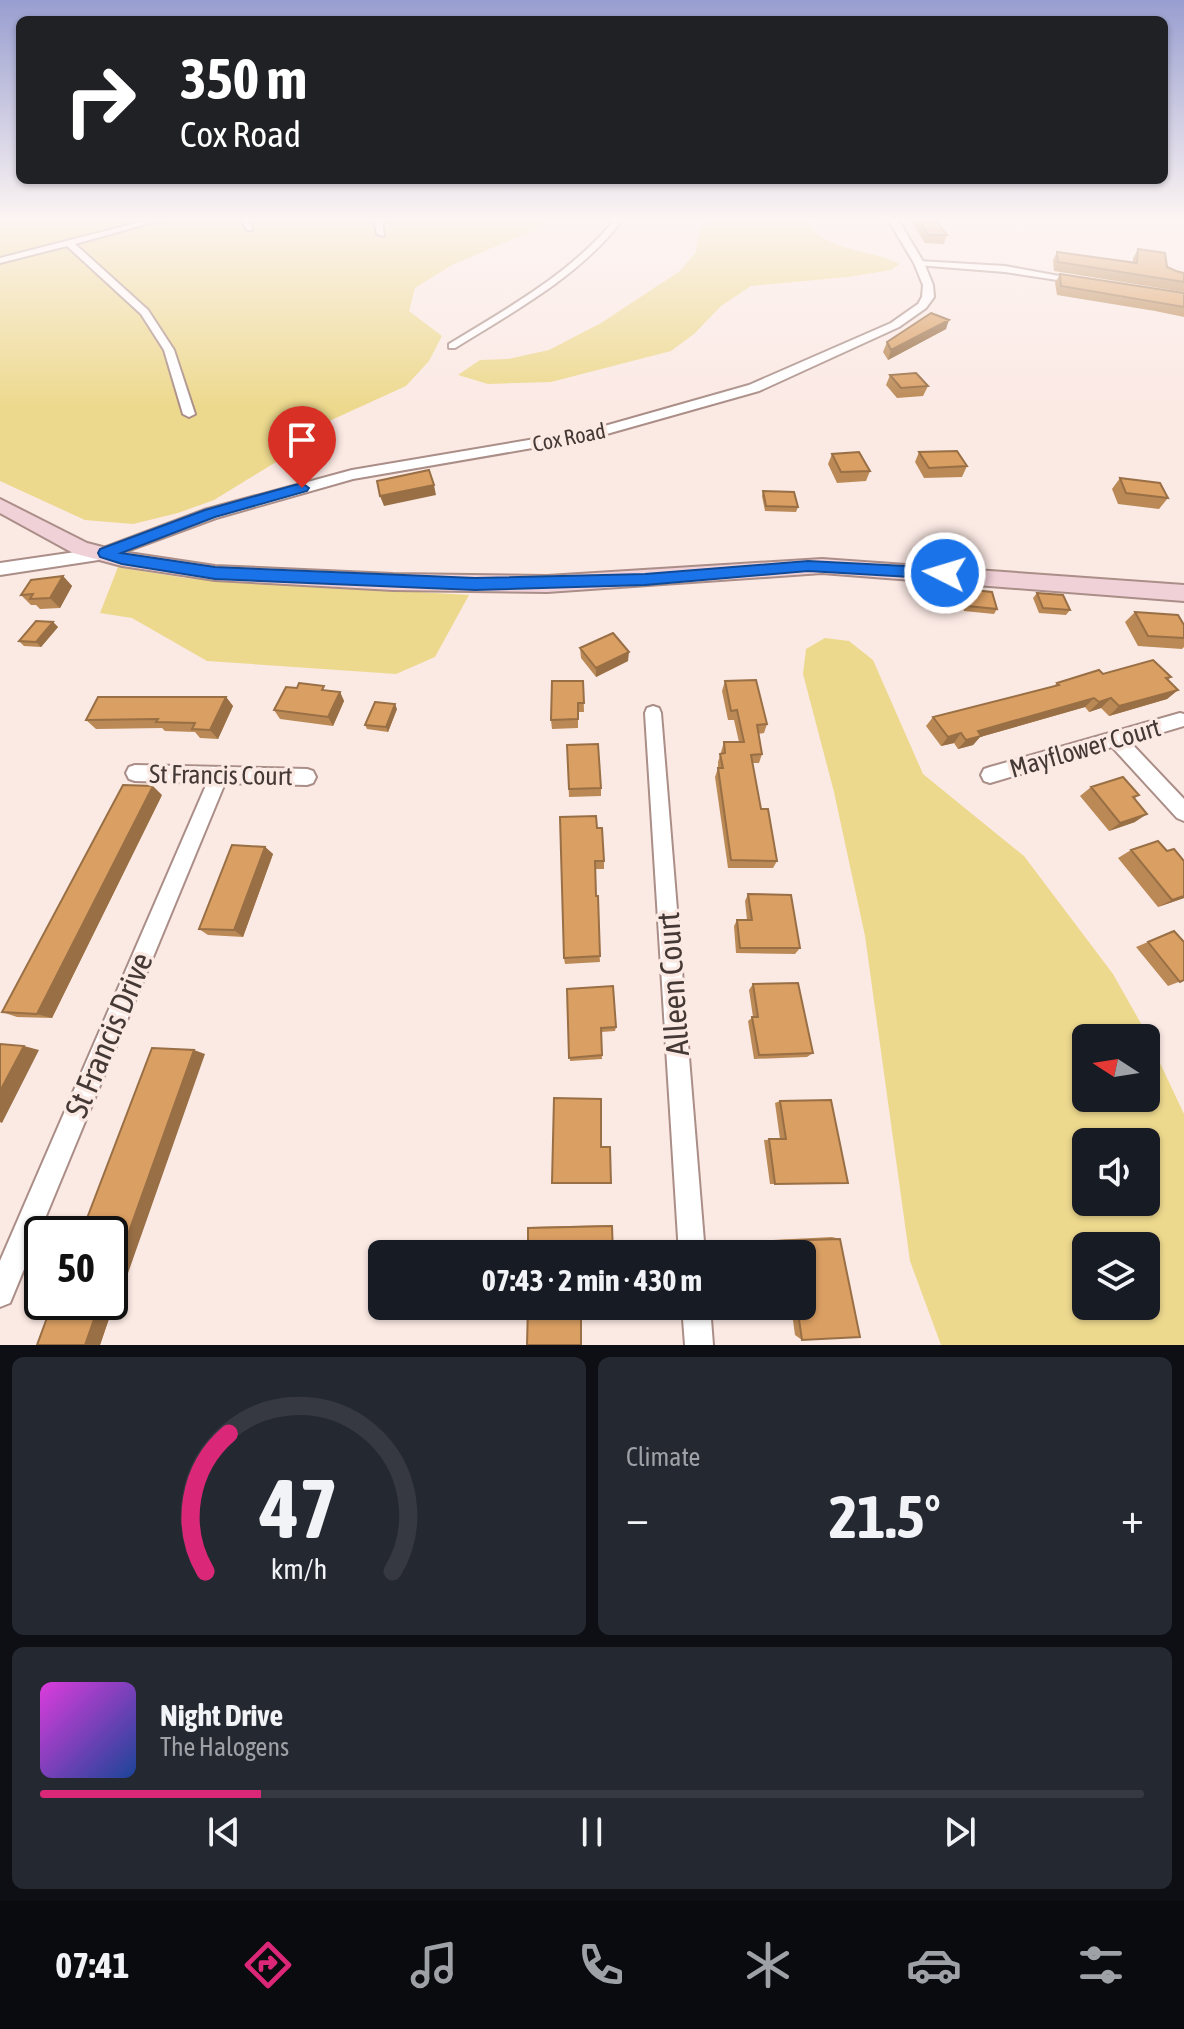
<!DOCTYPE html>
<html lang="en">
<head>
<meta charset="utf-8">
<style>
	:root { --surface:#171b24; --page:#242831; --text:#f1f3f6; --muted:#9ea1a6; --line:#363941; --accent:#db2777 }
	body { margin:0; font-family:"Asap Condensed",sans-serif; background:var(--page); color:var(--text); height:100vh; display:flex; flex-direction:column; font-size:30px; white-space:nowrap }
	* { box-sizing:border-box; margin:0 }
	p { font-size:26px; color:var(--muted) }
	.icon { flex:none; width:44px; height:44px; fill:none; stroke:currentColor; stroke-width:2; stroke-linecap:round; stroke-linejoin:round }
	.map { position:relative; height:1345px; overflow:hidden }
	.sheet { display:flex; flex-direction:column; gap:12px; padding:12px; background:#0d0f14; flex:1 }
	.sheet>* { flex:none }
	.top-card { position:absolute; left:16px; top:16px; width:1152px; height:168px; border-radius:12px; box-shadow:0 2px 6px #0004; background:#202124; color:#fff; overflow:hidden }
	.needle { width:52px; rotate:282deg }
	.tools { position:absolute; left:1072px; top:1024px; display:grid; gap:16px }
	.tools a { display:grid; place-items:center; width:88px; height:88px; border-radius:12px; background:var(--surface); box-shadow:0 2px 6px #0004; font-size:40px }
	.speed { position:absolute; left:24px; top:1216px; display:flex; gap:16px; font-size:40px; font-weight:700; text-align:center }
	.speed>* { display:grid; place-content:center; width:104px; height:104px; border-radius:50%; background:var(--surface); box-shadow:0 2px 6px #0004; line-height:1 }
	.speed .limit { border:4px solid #111; border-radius:12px; background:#fff; color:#111 }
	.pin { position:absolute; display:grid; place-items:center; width:68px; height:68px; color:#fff; margin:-82px -34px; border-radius:50% 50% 50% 0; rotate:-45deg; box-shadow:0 0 8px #0007 }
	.pin .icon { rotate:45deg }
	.me { position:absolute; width:88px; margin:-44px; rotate:275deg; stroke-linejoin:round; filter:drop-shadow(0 0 6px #0008) }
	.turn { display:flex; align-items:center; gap:28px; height:168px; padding:0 32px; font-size:36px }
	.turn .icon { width:104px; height:104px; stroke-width:2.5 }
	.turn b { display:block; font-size:56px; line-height:68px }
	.big { font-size:60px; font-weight:700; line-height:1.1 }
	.sheet .card { flex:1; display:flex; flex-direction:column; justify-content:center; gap:12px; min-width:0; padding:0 28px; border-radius:12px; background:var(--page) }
	.sheet .dial { align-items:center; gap:0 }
	.dial svg { height:208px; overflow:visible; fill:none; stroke:var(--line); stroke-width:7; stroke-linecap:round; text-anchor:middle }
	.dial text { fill:var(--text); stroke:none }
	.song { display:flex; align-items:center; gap:24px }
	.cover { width:96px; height:96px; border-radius:12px; background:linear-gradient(135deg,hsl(300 70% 55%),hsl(220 70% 35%)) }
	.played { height:8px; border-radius:4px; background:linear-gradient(90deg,var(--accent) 20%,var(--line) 20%) }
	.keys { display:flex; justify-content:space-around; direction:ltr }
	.heat { display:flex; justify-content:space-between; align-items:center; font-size:44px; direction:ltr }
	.sheet .tiles { flex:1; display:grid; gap:12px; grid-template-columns:1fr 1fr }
	.card:last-child { grid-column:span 2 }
	.trip { position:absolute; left:368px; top:1240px; width:448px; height:80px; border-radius:12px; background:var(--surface); box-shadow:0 2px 6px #0004; font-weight:700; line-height:80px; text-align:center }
	.dock { display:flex; height:128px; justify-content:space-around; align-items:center; background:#090b0e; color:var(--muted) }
	.dock .icon { width:56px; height:56px }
	.dock .selected { color:var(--accent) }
	.dock b { font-size:36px; color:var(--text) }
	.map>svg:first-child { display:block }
	.green { fill:#edd98e; fill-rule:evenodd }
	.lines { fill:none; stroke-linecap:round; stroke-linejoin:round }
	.minor-casing { stroke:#aa8e87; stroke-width:4 }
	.tertiary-casing { stroke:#aa8e87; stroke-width:4 }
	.secondary-casing { stroke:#aa8e87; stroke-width:4 }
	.minor { fill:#fff; fill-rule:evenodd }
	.tertiary { fill:#fff; fill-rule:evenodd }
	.secondary { fill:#f1d1d8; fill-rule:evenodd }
	.wall { fill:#bb8955 }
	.shaded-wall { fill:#996f45 }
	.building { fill:#da9f63; stroke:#996f45; stroke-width:2 }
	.route { fill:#1a73e8; stroke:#114b97; stroke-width:2 }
	.labels { text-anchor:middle; stroke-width:7; stroke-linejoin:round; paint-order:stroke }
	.far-street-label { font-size:22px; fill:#453936; stroke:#fbe9e4 }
	.street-label { font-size:26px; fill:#453936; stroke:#fbe9e4 }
	.near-street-label { font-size:32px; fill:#453936; stroke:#fbe9e4 }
</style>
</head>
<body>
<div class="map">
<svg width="1184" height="1345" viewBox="0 0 1184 1345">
	<rect width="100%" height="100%" fill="#fbe9e4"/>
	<path class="green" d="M 20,218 L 548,218 L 543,226 L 452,265 L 415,288 L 409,311 L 442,336 L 429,361 L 406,386 L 327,422 L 281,459 L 214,500 L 178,513 L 133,524 L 85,520 L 0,481 L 0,219 Z
		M 721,218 L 808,218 C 813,251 875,249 899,264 L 891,270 L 848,277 L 751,286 L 721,306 L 694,334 L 671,351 L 551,382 L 488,384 L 458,375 L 480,360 L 508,359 L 549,350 L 601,323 L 680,271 L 696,252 L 701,225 Z
		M 118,567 L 185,578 L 469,595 L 435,657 L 396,674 L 207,661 L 132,618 L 100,613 Z
		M 825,638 L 849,641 L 873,660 L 923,774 L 1024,856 L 1113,974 L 1143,1027 L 1184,1114 L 1184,1345 L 941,1345 L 910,1261 L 865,936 L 834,792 L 803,674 L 806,649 ZM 1086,1038 L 1146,1038 L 1146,1098 L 1086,1098 ZM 1086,1142 L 1146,1142 L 1146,1202 L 1086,1202 ZM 1086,1246 L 1146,1246 L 1146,1306 L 1086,1306 Z"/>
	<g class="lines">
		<defs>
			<path id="minor" d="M 156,218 L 168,218 L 75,244 L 148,310 L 174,350 L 195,414 L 189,417 L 183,414 L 164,350 L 141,314 L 67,246 L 0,263 L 0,258 Z
				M 240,218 L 248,218 L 253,230 L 247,230 Z
				M 374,218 L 382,218 L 384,236 L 377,234 Z
				M 616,218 L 624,218 C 580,276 516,310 455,348 L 449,348 L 449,344 C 509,307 571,274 616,218 Z
				M 919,261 L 1005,266 L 1081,280 L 1077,283 L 1005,272 L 916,265 Z
				M 653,706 L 659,708 L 661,713 L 705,1254 L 679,1254 L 645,713 L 647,708 Z
				M 1180,713 L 1184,714 L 1184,726 L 1130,742 L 1184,799 L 1184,821 L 1177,818 L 1112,747 L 990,783 L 984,781 L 981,775 L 984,769 L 990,767 Z
				M 135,765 L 307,769 L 313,771 L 316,777 L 313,783 L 307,785 L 225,783 L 10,1303 L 0,1307 L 0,1261 L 207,783 L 135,781 L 129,779 L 126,773 L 129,767 Z
				M 682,1306 L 710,1306 L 713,1345 L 685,1345 Z"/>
			<path id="tertiary" d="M 887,218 L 897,218 L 924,263 L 933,285 L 934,297 L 926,308 L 899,327 L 759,391 L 596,437 L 353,479 L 216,518 L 105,559 L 0,575 L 0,563 L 103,548 L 204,510 L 352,470 L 594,429 L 749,385 L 891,323 L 918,304 L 922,297 L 923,285 L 914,263 Z"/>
			<path id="secondary" d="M 0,499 L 87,543 L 122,552 L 215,566 L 393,574 L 547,576 L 822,559 L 1184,585 L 1184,601 L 822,573 L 547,592 L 393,590 L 215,580 L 122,566 L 73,553 L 0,513 Z"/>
		</defs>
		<use href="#minor" class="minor-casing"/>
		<use href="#tertiary" class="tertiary-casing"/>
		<use href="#secondary" class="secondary-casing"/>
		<use href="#minor" class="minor"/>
		<use href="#tertiary" class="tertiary"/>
		<use href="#secondary" class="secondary"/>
	</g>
	<path class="wall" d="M 909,218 L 934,218 L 947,235 L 944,244 L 925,243 Z
		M 1138,249 L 1167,267 L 1176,271 L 1184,273 L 1184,292 L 1054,271 L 1053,260 L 1057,252 L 1133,263 L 1133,258 Z
		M 1060,274 L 1184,293 L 1184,317 L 1155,311 L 1057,295 L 1055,283 Z
		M 946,329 L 888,360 L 883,352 L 887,342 Z
		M 890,375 L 928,386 L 923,396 L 897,398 L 886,385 Z
		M 919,452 L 967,466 L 962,477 L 924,478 L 915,462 Z
		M 832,454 L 870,471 L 866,481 L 837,483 L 828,464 Z
		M 1120,478 L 1168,498 L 1159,509 L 1118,504 L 1112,489 Z
		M 763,491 L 798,507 L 796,512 L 765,511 L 762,496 Z
		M 63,576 L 72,586 L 60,608 L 40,609 L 36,605 L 31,605 L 21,595 Z
		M 963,589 L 997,609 L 994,614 L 964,611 L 960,595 Z
		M 1037,593 L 1070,610 L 1066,615 L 1039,613 L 1033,598 Z
		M 1135,612 L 1184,625 L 1184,647 L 1182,649 L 1138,646 L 1125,622 Z
		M 53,622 L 58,627 L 41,647 L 24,646 L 19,641 Z
		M 580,648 L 628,661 L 596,677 L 581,658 Z
		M 1103,674 L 1171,677 L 1168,680 L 1178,690 L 1167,699 L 1109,716 L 1101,708 L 1089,712 L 1085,707 L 980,737 L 973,745 L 958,749 L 954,743 L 941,746 L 926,726 L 933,717 L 1054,686 L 1057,683 Z
		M 583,681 L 584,712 L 578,712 L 578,728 L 552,729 L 551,720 Z
		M 725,681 L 767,724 L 764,733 L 758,734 L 762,754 L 759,763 L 752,763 L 761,809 L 777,861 L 773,868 L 728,868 L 715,777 L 718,768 L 718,762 L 724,742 L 739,742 L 734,720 L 728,720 L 722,691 Z
		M 297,688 L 340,692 L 344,701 L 333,726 L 280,719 L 274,710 Z
		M 226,697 L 233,706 L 218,739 L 200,738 L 195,732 L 165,731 L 162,728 L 96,729 L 86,720 Z
		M 397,709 L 388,732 L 367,729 L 365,725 Z
		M 567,745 L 601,788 L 601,796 L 569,797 Z
		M 1091,787 L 1139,795 L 1134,799 L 1135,822 L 1109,831 L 1080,796 Z
		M 162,795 L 52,1018 L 17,1017 L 2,1012 Z
		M 597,828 L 604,861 L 604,869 L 595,869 L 596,896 L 600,962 L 565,964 L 564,958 Z
		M 265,847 L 273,854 L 243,937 L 208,935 L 199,929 Z
		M 1131,850 L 1167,851 L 1184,861 L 1184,898 L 1158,907 L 1118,858 Z
		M 748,894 L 800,948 L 795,954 L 736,953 L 734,926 L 737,920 L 747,920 L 745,901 Z
		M 1174,931 L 1184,980 L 1168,986 L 1136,947 Z
		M 753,984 L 813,1053 L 807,1057 L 754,1059 L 748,1021 L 753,1017 L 749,990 Z
		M 567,989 L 616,1027 L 615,1031 L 601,1032 L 602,1059 L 570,1061 Z
		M 780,1101 L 848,1183 L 770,1184 L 764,1140 L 780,1139 L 775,1103 Z
		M 612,1225 L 612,1226 L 528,1228 L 530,1227 Z
		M 832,1237 L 840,1239 L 802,1340 L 795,1335 L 791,1306 L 802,1306 L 802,1254 L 775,1254 L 773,1240 Z
		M 69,1303 L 114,1304 L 100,1345 L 51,1307 Z"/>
	<path class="shaded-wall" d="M 949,320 L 946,329 L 888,360 L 891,350 Z
		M 434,485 L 436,495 L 384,506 L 380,496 Z
		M 63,576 L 72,586 L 60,608 L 50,598 Z
		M 53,622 L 58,627 L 41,647 L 36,642 Z
		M 629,652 L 628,661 L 596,677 L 596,668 Z
		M 1178,690 L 1167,699 L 1109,716 L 1119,706 Z
		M 340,692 L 344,701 L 333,726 L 328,717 Z
		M 226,697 L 233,706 L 218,739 L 210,730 Z
		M 1094,698 L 1085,707 L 980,737 L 973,745 L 958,749 L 966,740 L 978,731 Z
		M 1111,698 L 1101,708 L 1089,712 L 1099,702 Z
		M 395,704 L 397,709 L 388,732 L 386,727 Z
		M 961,733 L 954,743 L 941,746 L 948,737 Z
		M 153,786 L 162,795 L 52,1018 L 37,1014 Z
		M 1147,814 L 1135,822 L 1109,831 L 1120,823 Z
		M 265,847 L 273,854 L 243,937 L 234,930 Z
		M 1184,896 L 1184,898 L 1158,907 L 1172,900 Z
		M 24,1046 L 39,1050 L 2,1123 L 0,1122 L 0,1091 Z
		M 194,1050 L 205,1054 L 127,1276 L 112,1279 Z
		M 114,1304 L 100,1345 L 85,1345 L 98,1308 Z"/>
	<path class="building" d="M 918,218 L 934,218 L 947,235 L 928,235 Z
		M 1138,249 L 1165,253 L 1167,267 L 1176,271 L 1184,273 L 1184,282 L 1058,262 L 1057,252 L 1137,263 Z
		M 1060,274 L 1184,293 L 1184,307 L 1061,286 Z
		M 931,313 L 949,320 L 891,350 L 887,342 Z
		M 916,373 L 928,386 L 901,388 L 890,375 Z
		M 957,451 L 967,466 L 929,468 L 919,452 Z
		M 859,452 L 870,471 L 841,472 L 832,454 Z
		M 429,470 L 434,485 L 380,496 L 377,481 Z
		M 1120,478 L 1160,483 L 1168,498 L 1126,493 Z
		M 763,491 L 794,492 L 798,507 L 766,506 Z
		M 63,576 L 50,598 L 30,599 L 33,594 L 21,595 L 31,580 Z
		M 963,589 L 992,592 L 997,609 L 968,606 Z
		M 1037,593 L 1063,595 L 1070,610 L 1043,608 Z
		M 1135,612 L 1178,615 L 1184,625 L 1184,638 L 1148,636 Z
		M 36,621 L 53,622 L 36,642 L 19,641 Z
		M 613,633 L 629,652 L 596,668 L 580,648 Z
		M 1153,660 L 1171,677 L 1166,678 L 1178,690 L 1119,706 L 1111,698 L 1099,702 L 1094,698 L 978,731 L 981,736 L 966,740 L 961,733 L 948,737 L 933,717 L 1059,685 L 1057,683 L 1099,670 L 1103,674 Z
		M 756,680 L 767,724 L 757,725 L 762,754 L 751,755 L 761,809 L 768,809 L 777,861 L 731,860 L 718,768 L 723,768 L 720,754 L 725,753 L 724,742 L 744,742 L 737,710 L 731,711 L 725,681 Z
		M 552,681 L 583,681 L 584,703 L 578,703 L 578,719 L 551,720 Z
		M 299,683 L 324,686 L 322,690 L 340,692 L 328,717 L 274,710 L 286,687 L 297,688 Z
		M 98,697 L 226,697 L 210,730 L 192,729 L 195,723 L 156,722 L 158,719 L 86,720 Z
		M 375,702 L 395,704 L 386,727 L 365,725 Z
		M 598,744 L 601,788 L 569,789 L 567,745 Z
		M 1123,777 L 1139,795 L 1133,797 L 1147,814 L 1120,823 L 1091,787 Z
		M 123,785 L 153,786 L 37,1014 L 2,1012 Z
		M 596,816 L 597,828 L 602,828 L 604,861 L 595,861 L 596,896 L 598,896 L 600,956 L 564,958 L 560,817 Z
		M 1158,841 L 1167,851 L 1174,849 L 1184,861 L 1184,896 L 1172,900 L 1131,850 Z
		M 232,845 L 265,847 L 234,930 L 199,929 Z
		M 748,894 L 791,895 L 800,948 L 740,948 L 737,920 L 752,920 Z
		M 1174,931 L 1184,942 L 1184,980 L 1180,982 L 1148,942 Z
		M 798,983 L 813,1053 L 759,1055 L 752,1017 L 758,1017 L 753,984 Z
		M 613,986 L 616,1027 L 601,1028 L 602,1055 L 569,1058 L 567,989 Z
		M 0,1044 L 24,1046 L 0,1091 Z
		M 152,1048 L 194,1050 L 112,1279 L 110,1279 L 110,1234 L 81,1234 Z
		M 554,1098 L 601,1099 L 601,1147 L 610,1147 L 611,1183 L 552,1183 Z
		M 831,1100 L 848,1183 L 775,1184 L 769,1139 L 786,1139 L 780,1101 Z
		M 612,1226 L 613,1254 L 528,1254 L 528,1228 Z
		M 840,1239 L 860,1337 L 802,1340 L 797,1306 L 802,1306 L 802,1254 L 780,1254 L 778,1241 Z
		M 528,1306 L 581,1306 L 581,1345 L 527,1345 Z
		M 51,1307 L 98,1308 L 85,1345 L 37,1345 Z"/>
	<linearGradient id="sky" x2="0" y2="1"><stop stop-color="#989ed0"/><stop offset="0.54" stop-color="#fdf5f3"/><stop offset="1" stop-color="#fdf5f3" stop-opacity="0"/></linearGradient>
	<rect width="1184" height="406" fill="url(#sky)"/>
	<path class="route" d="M 302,483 L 309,488 L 307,491 L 215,517 L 121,553 L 215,567 L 475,578 L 645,574 L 808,561 L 945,568 L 953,573 L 945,579 L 808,571 L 645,585 L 475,590 L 215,579 L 122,564 L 100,557 L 98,553 L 100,549 L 205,510 Z"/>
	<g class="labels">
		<g class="far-street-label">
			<text transform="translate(569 437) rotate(-11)" y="8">Cox Road</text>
		</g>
		<g class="street-label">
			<text transform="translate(1085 748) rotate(-16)" y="9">Mayflower Court</text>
			<text transform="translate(221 775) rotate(1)" y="9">St Francis Court</text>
		</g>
		<g class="near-street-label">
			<text transform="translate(673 984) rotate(-94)" y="11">Alleen Court</text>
			<text transform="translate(109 1035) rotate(-67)" y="11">St Francis Drive</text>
		</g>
	</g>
</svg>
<div class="tools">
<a><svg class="needle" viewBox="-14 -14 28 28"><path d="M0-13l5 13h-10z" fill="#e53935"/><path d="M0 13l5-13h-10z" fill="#9ea1a6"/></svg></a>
<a><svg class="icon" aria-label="sound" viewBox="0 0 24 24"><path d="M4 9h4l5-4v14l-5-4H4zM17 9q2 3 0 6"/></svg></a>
<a><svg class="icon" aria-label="layers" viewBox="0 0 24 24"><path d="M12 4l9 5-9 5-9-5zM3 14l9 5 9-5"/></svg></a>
</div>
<div class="speed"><div class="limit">50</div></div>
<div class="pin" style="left:302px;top:488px;background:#d93025"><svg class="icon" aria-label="arrive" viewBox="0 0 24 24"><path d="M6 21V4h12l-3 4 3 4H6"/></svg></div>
<svg class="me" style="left:945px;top:573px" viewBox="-20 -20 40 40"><circle r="17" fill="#1a73e8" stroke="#fff" stroke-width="3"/><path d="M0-11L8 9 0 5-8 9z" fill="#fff"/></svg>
<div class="trip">07:43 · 2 min · 430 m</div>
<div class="top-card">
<div class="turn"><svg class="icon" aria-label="right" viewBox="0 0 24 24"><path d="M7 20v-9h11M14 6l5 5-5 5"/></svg><div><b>350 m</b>Cox Road</div></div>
</div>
</div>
<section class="sheet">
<div class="tiles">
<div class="card dial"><svg viewBox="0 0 100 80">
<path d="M14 69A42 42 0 1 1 86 69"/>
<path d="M14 69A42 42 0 0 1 23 16" stroke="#db2777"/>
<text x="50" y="56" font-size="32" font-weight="700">47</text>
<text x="50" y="72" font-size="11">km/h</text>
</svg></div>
<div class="card"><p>Climate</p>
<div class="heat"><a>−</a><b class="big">21.5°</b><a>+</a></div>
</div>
<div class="card">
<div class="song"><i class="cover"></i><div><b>Night Drive</b><p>The Halogens</p></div></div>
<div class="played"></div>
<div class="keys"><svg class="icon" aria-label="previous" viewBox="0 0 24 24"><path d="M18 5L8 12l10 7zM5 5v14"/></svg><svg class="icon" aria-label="pause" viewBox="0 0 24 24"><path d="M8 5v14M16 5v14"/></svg><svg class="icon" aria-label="next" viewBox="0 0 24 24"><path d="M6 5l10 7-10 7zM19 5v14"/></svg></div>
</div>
</div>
</section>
<nav class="dock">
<b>07:41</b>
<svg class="icon selected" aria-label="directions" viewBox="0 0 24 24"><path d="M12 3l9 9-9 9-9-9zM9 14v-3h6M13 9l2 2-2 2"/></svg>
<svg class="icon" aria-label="music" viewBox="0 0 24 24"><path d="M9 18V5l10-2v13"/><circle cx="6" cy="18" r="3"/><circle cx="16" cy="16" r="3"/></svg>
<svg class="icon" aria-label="phone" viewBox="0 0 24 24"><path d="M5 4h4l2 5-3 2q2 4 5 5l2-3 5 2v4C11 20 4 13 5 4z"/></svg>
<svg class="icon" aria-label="climate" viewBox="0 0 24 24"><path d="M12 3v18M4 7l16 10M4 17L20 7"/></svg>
<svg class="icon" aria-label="car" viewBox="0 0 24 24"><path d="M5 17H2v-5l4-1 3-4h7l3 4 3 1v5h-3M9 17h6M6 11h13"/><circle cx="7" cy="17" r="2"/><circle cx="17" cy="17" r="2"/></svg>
<svg class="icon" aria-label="filters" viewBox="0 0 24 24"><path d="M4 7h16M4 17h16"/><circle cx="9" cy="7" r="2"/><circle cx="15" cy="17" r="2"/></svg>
</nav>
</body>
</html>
